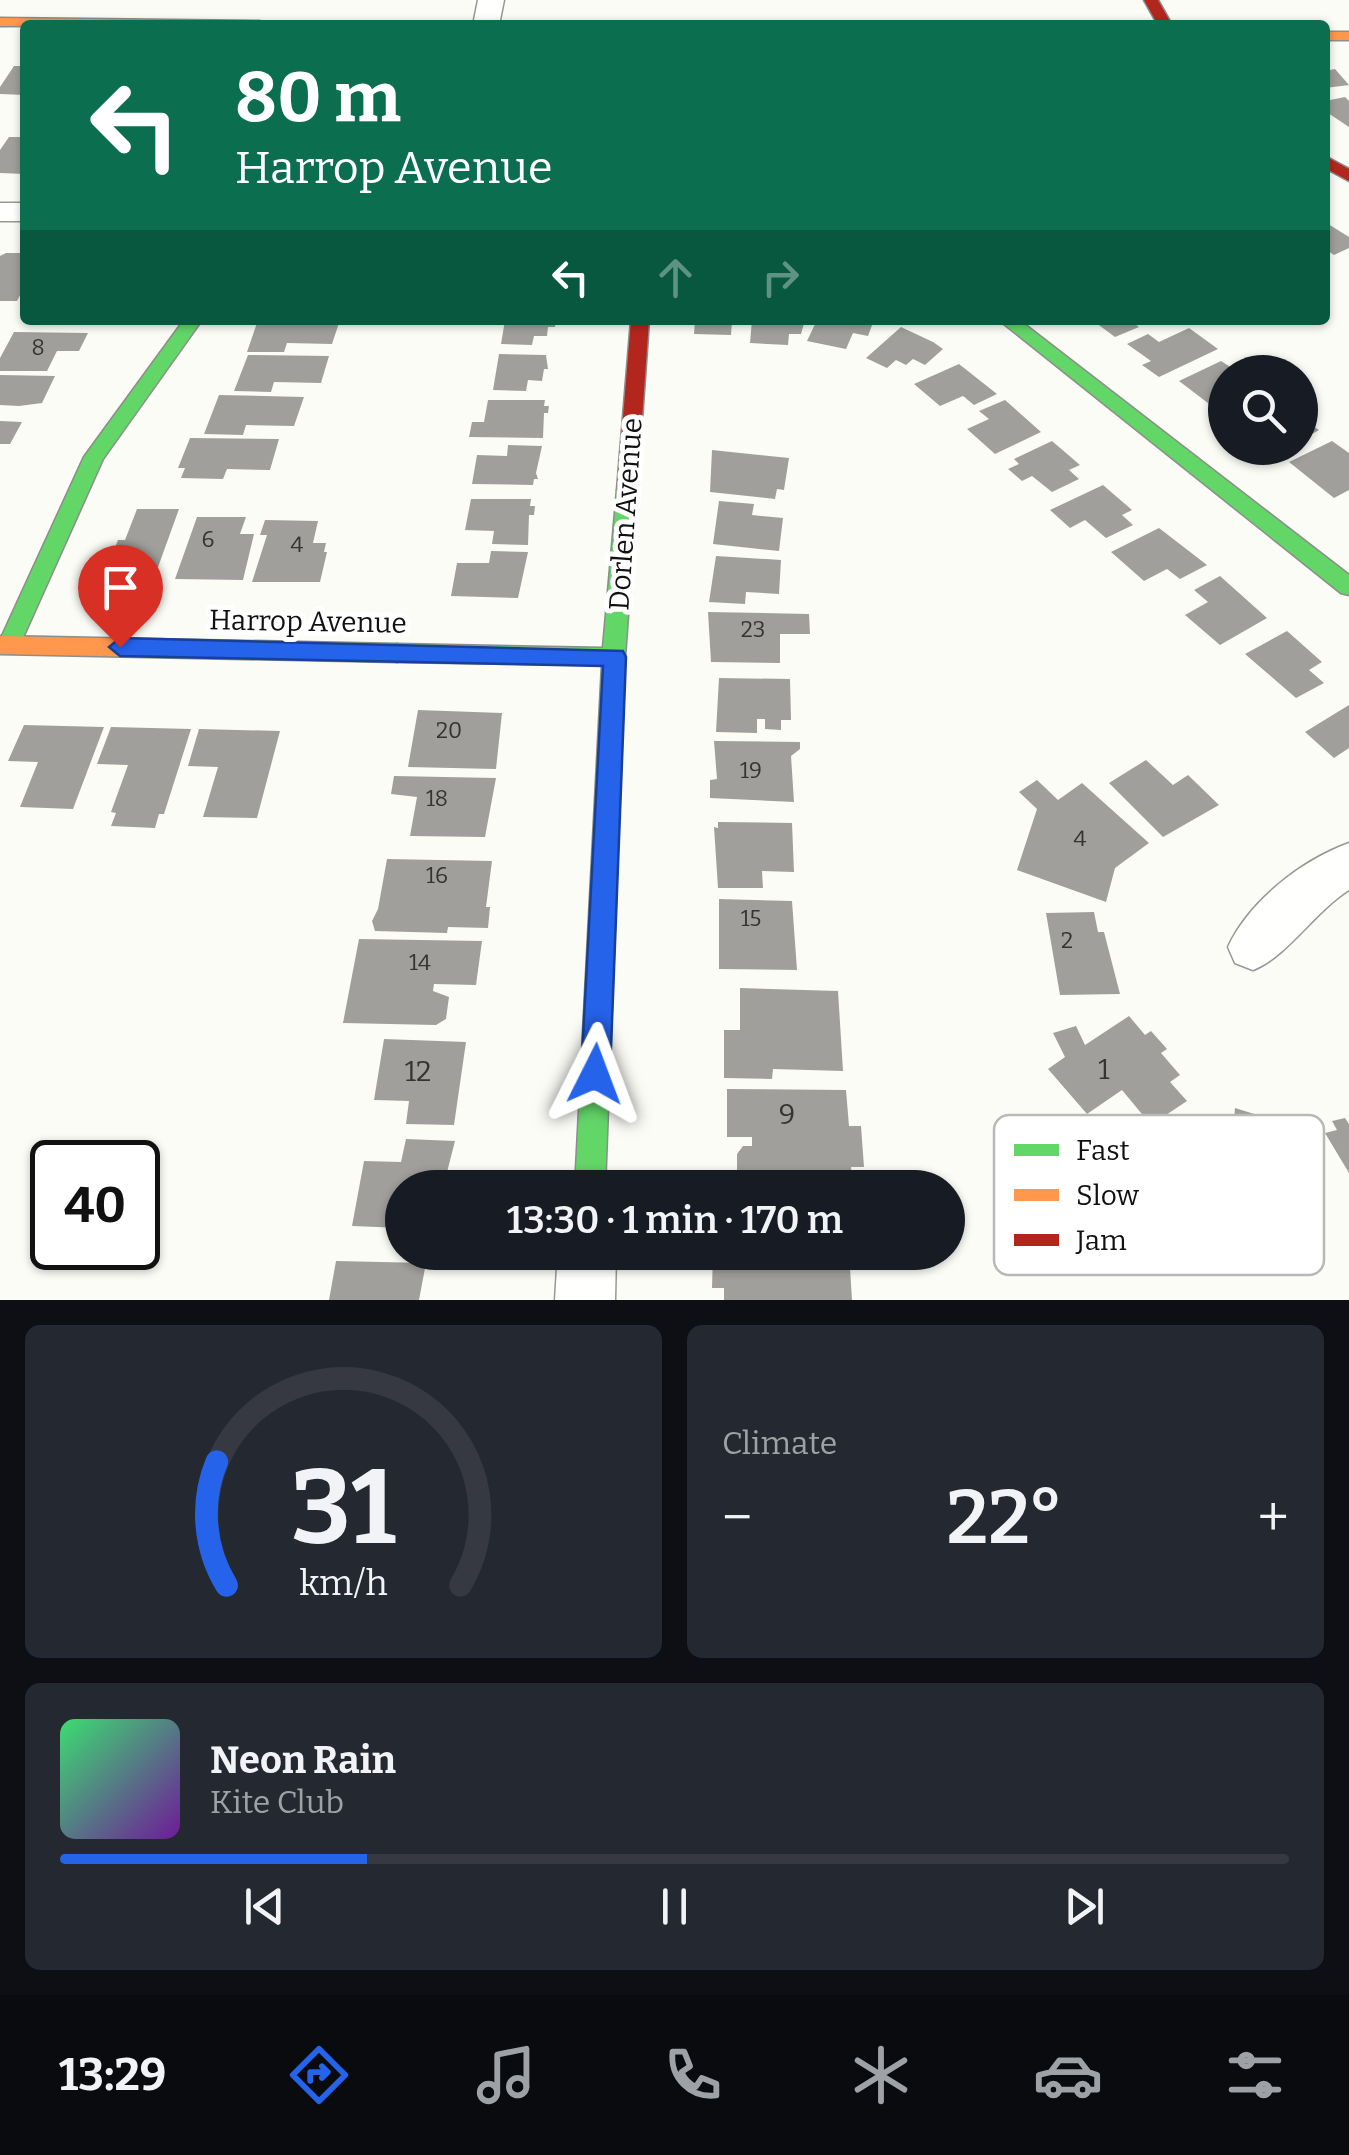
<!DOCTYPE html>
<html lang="en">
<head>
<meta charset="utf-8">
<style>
	:root { --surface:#171b24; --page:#242831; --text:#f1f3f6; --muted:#9ea1a6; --line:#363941; --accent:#2563eb }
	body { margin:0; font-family:Bitter,serif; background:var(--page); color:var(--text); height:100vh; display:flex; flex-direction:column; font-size:38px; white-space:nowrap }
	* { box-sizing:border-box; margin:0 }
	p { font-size:32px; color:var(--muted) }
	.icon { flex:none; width:55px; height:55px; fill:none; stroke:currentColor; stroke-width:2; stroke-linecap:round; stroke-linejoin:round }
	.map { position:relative; height:1300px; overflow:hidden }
	.sheet { display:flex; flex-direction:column; gap:25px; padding:25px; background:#0d0f14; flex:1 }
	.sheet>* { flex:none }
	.hud { position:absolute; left:20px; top:20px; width:1310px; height:305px; border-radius:10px; box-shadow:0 2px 8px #0004; background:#0b6e4f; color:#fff; overflow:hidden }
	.tools { position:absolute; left:1208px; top:355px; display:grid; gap:20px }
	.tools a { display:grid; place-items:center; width:110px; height:110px; border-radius:50%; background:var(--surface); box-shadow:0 2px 8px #0004; font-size:50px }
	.speed { position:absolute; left:30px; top:1140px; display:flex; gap:20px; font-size:50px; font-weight:700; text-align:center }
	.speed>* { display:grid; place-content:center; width:130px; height:130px; border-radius:50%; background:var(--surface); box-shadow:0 2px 8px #0004; line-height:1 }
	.speed .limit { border:5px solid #111; border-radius:15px; background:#fff; color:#111 }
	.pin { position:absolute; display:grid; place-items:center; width:85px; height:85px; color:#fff; margin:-102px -42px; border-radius:50% 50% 50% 0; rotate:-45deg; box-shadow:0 0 10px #0007 }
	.pin .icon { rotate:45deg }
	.me { position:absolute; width:110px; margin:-55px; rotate:3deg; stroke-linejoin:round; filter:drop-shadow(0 0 8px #0008) }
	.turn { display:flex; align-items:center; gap:35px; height:210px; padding:0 50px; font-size:45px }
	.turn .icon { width:130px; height:130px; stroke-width:2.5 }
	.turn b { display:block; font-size:70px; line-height:85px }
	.lanes { display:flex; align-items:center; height:95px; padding:0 50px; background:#0003; justify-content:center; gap:50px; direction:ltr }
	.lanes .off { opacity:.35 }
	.big { font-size:75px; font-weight:600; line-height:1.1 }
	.sheet .widget { flex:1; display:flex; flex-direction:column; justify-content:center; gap:15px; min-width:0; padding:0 35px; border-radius:15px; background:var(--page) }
	.sheet .dial { align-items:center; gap:0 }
	.dial svg { height:260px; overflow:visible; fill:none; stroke:var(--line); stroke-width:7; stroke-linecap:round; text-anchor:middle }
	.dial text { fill:var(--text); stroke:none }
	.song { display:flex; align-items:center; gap:30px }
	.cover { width:120px; height:120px; border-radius:15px; background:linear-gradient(135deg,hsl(140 70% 55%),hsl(280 70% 35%)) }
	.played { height:10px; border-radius:5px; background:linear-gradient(90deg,var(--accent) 25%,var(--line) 25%) }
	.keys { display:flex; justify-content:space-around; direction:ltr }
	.heat { display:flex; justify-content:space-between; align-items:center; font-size:55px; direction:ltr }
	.sheet .tiles { flex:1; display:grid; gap:25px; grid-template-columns:1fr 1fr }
	.widget:last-child { grid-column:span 2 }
	.trip { position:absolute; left:385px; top:1170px; width:580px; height:100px; border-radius:50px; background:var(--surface); box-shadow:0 2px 8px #0004; font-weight:600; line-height:100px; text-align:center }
	.dock { display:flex; height:160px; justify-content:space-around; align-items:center; background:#090b0e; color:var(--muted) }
	.dock .icon { width:70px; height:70px }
	.dock .current { color:var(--accent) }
	.dock b { font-size:45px; color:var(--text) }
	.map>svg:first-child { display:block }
	.building { fill:#a19f9b }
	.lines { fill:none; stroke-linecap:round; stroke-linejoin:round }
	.street-casing { stroke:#979795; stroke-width:3 }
	.fast-casing { stroke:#8d8d8b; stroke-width:3 }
	.slow-casing { stroke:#8d8d8b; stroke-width:3 }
	.jam-casing { stroke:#8d8d8b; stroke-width:3 }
	.street { fill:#fffffe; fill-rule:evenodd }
	.fast { fill:#63d668; fill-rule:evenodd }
	.slow { fill:#ff974d; fill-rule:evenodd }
	.jam { fill:#b3261e; fill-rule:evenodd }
	.route { fill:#2563eb; stroke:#184099; stroke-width:2.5 }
	.labels { text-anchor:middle; stroke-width:10; stroke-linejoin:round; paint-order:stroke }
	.number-label { font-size:22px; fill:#353434 }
	.street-label { font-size:28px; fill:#111; stroke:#fff }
	.near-number-label { font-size:28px; fill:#353434 }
	.key { fill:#fff; stroke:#b8b8b8; stroke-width:2.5 }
	.key-label { font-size:28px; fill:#111 }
</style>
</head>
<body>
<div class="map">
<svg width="1349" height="1300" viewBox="0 0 1349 1300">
	<rect width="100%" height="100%" fill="#fcfcf7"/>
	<path class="building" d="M 14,66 L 25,66 L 25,95 L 0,94 L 0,87 Z
		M 1335,69 L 1349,85 L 1325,88 L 1325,71 Z
		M 1345,97 L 1349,101 L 1349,127 L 1325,111 L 1325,101 Z
		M 9,137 L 25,137 L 25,174 L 0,173 L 0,150 Z
		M 1325,222 L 1349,237 L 1349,248 L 1334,255 L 1325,249 Z
		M 6,253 L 25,253 L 25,286 L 17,301 L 0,301 L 0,256 Z
		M 258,320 L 340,320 L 332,344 L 287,343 L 284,352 L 247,352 Z
		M 505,320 L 556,320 L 555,327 L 548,327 L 547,336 L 534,336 L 532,345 L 501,344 Z
		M 695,320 L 732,320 L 731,335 L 694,334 Z
		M 752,320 L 805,320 L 801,334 L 789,334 L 788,345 L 750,343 Z
		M 817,320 L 874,320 L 868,336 L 853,333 L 846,349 L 807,341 Z
		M 1092,320 L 1130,320 L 1139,327 L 1115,337 Z
		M 901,327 L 933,342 L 943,349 L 925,365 L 913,359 L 906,365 L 896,360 L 887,368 L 866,358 Z
		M 1189,328 L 1218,349 L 1159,377 L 1142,365 L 1151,361 L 1127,344 L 1148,334 L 1159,342 Z
		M 14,332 L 88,333 L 79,351 L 57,351 L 47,371 L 0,371 L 0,358 Z
		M 499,354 L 546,355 L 548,369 L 544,369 L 542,381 L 528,380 L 526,391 L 493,390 Z
		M 248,355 L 329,356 L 321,383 L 274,382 L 271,392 L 234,391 Z
		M 1221,361 L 1238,372 L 1225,372 L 1225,411 L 1221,413 L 1179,381 Z
		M 959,364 L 997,394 L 974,405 L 963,396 L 940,406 L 914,384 Z
		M 0,375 L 55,376 L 42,403 L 19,406 L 0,405 Z
		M 219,395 L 304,397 L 294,426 L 246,425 L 243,435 L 204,434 Z
		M 488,400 L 545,400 L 544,406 L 549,406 L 548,413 L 544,413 L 543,438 L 469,437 L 472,422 L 484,422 Z
		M 1005,400 L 1041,432 L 995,454 L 967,429 L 989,419 L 979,411 Z
		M 1300,417 L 1319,430 L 1300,441 Z
		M 0,421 L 22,422 L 10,444 L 0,444 Z
		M 190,438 L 279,439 L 270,470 L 227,469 L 223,479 L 181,478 L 185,468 L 178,468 Z
		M 1052,441 L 1080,465 L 1069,470 L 1079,479 L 1052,492 L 1032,476 L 1022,481 L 1008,469 L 1019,464 L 1014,459 Z
		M 1332,441 L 1349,453 L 1349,490 L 1334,498 L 1289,462 Z
		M 508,445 L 542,446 L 536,473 L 538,479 L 534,479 L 533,485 L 472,484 L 477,455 L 507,456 Z
		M 712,450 L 789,458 L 784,490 L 777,489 L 775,499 L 710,492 Z
		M 1103,485 L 1132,510 L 1122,515 L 1133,525 L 1106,538 L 1085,520 L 1070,528 L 1050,510 Z
		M 471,499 L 531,499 L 530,506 L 535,506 L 534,515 L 529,515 L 528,545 L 492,544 L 494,531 L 465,530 Z
		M 719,501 L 754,504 L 752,515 L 783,518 L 779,551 L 713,544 Z
		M 137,509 L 179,509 L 153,581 L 102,580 L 118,540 L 125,540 Z
		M 197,517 L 246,517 L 240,534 L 254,534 L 243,580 L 175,579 Z
		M 265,520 L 318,521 L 313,543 L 326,543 L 324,552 L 327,552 L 320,582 L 252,582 L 267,535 L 260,535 Z
		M 1159,528 L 1207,565 L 1180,579 L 1167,569 L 1144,581 L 1111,552 Z
		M 491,551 L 528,552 L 518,598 L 451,596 L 457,563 L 489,563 Z
		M 716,556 L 781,560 L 779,594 L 746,592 L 745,604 L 709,602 Z
		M 1220,576 L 1267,618 L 1220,645 L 1185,615 L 1208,602 L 1194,590 Z
		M 708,612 L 809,614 L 810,634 L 780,634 L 780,663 L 711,662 Z
		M 1287,631 L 1322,662 L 1309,670 L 1324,683 L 1296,698 L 1245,654 Z
		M 719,678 L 790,679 L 791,720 L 781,720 L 781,730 L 765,729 L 765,719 L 757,719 L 757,733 L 716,732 Z
		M 1349,705 L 1349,748 L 1334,758 L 1305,732 Z
		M 418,710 L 502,713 L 496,769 L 408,767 Z
		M 24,725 L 104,727 L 73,809 L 20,807 L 38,762 L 8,761 Z
		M 111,727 L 191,729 L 164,814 L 159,814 L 155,828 L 111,826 L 116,813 L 111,812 L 128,765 L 97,764 Z
		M 199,729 L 280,731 L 257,818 L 203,817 L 218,767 L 188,766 Z
		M 714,741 L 800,742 L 800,749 L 791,756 L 794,802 L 710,798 L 710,780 L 717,779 Z
		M 1146,760 L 1173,785 L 1188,775 L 1219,805 L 1163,837 L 1109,783 Z
		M 394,776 L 496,778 L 485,837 L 410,836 L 417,797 L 391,794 Z
		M 1037,780 L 1058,800 L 1082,783 L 1149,843 L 1115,868 L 1106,902 L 1017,870 L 1037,809 L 1019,792 Z
		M 718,822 L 792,823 L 794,872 L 762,871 L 763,888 L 718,888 L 714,827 L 718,828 Z
		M 387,859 L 492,861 L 486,907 L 490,907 L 488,928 L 448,927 L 447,933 L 375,931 L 372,921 L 378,909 Z
		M 719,899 L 792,901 L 797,970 L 719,969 Z
		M 1094,912 L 1098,932 L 1104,932 L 1120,994 L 1060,995 L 1046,913 Z
		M 359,939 L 482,941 L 476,985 L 434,984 L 433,991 L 449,997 L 446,1019 L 436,1025 L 343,1023 Z
		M 740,988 L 838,991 L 843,1071 L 773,1069 L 772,1079 L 724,1078 L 724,1030 L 740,1030 Z
		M 1129,1016 L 1145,1035 L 1151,1031 L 1167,1049 L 1161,1053 L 1180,1075 L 1170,1082 L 1187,1101 L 1151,1125 L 1122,1090 L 1087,1114 L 1048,1069 L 1065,1057 L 1053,1033 L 1076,1026 L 1085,1045 Z
		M 384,1039 L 466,1042 L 454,1125 L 406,1124 L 409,1101 L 374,1100 Z
		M 727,1089 L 846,1090 L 849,1126 L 861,1126 L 864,1167 L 851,1167 L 853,1186 L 743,1184 L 737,1174 L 737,1154 L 743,1146 L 752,1146 L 752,1137 L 727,1137 Z
		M 1235,1108 L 1296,1127 L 1293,1191 L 1315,1198 L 1313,1237 L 1255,1218 L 1258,1188 L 1236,1181 L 1234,1209 L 1203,1199 L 1208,1122 L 1233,1130 Z
		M 1345,1118 L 1349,1124 L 1349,1173 L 1325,1133 L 1337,1130 L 1332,1121 Z
		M 406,1139 L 455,1141 L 443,1188 L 402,1188 L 402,1228 L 352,1226 L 364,1161 L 401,1162 Z
		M 713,1252 L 849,1252 L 852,1300 L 724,1300 L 724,1288 L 712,1288 Z
		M 336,1261 L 426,1263 L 419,1300 L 329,1300 Z"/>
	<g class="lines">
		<defs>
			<path id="street" d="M 478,0 L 504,0 L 499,25 L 473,25 Z
				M 0,203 L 25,203 L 25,221 L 0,221 Z
				M 1349,843 L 1349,890 C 1314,912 1287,957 1253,970 L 1235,963 L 1228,947 C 1249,901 1302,860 1349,843 Z
				M 558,1252 L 616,1252 L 615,1300 L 555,1300 Z"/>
			<path id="fast" d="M 184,320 L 202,320 L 103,459 L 17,651 L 1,651 L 0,640 L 84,457 Z
				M 999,320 L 1019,320 L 1349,575 L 1349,595 L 1341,593 Z
				M 627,483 L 637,490 L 625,657 L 605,1188 L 575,1188 L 602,665 L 397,662 L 389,659 L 386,653 L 389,647 L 397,644 L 603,648 L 617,490 Z"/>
			<path id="slow" d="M 0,18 L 260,21 L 267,25 L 0,26 Z
				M 1325,32 L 1349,32 L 1349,40 L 1325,40 Z
				M 0,636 L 397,644 L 405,647 L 408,653 L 405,659 L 397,662 L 0,654 Z"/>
			<path id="jam" d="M 1144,0 L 1158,0 L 1172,25 L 1158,25 Z
				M 1325,156 L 1349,169 L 1349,181 L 1325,168 Z
				M 631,320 L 649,320 L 637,490 L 627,497 L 617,490 Z"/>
		</defs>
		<use href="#street" class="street-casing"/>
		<use href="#fast" class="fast-casing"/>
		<use href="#slow" class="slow-casing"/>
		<use href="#jam" class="jam-casing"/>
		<use href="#street" class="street"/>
		<use href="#fast" class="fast"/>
		<use href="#slow" class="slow"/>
		<use href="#jam" class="jam"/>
	</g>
	<path class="route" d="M 120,638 L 623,651 L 626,657 L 610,1074 L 605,1084 L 595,1088 L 585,1084 L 581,1074 L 603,666 L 120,656 L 109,647 Z"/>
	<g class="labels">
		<g class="number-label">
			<text x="38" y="355">8</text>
			<text x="208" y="547">6</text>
			<text x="297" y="552">4</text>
			<text x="753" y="637">23</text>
			<text x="449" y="738">20</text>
			<text x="751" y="778">19</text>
			<text x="437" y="806">18</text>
			<text x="1080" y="846">4</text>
			<text x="437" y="883">16</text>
			<text x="751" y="926">15</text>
			<text x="1067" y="948">2</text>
			<text x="420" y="970">14</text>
		</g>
		<g class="street-label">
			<text transform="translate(625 514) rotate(-86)" y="10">Dorlen Avenue</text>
			<text transform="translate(308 621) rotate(1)" y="10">Harrop Avenue</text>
		</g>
		<g class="near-number-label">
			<text x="1104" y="1079">1</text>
			<text x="418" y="1081">12</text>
			<text x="787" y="1124">9</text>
		</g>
	</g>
	<rect x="994" y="1115" width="330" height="160" rx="15" class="key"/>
	<rect x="1014" y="1144" width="45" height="12" fill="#63d668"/>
	<rect x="1014" y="1189" width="45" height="12" fill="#ff974d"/>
	<rect x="1014" y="1234" width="45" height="12" fill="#b3261e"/>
	<g class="key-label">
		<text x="1076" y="1160">Fast</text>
		<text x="1076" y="1205">Slow</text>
		<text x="1076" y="1250">Jam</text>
	</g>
</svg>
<div class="tools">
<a><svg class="icon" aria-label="search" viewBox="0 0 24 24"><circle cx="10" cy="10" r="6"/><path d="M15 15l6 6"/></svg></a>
</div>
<div class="speed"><div class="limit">40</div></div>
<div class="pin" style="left:120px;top:647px;background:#d93025"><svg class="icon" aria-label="arrive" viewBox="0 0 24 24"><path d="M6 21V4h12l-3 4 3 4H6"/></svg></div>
<svg class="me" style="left:595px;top:1074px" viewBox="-20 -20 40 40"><path d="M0-17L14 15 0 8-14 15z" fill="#2563eb" stroke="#fff" stroke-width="4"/></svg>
<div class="trip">13:30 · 1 min · 170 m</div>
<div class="hud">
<div class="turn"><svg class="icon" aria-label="left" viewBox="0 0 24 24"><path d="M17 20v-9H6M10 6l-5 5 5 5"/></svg><div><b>80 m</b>Harrop Avenue</div></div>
<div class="lanes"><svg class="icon" aria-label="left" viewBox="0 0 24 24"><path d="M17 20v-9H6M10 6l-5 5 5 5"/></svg><svg class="icon off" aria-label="ahead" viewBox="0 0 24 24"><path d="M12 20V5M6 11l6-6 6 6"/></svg><svg class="icon off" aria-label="right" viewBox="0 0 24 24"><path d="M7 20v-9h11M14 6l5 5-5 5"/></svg></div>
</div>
</div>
<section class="sheet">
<div class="tiles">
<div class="widget dial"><svg viewBox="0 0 100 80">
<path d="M14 69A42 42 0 1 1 86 69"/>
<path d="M14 69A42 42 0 0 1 11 31" stroke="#2563eb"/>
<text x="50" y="56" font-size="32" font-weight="700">31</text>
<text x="50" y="72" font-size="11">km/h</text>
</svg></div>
<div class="widget"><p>Climate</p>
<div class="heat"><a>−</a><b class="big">22°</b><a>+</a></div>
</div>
<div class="widget">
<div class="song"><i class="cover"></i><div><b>Neon Rain</b><p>Kite Club</p></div></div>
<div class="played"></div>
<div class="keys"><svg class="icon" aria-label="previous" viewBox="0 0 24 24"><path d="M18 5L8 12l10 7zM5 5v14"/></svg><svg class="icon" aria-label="pause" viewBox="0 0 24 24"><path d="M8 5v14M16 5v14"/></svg><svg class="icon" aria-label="next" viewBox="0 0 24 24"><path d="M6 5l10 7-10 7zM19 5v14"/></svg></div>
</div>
</div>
</section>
<nav class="dock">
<b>13:29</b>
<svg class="icon current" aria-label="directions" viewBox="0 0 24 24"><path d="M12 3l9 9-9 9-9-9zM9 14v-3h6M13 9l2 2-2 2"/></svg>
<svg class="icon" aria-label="music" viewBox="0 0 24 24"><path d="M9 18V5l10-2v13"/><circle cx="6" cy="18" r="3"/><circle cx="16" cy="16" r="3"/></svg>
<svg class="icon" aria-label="phone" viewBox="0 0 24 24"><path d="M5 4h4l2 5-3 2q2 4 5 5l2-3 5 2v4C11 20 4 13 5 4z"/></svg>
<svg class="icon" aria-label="climate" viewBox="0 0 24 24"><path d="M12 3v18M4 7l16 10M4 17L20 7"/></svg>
<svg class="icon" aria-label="car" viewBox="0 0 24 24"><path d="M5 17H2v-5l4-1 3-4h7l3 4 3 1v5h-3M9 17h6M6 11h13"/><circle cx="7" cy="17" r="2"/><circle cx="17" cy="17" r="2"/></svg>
<svg class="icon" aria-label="filters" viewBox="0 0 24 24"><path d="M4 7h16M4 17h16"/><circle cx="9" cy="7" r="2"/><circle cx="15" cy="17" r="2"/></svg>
</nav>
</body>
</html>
